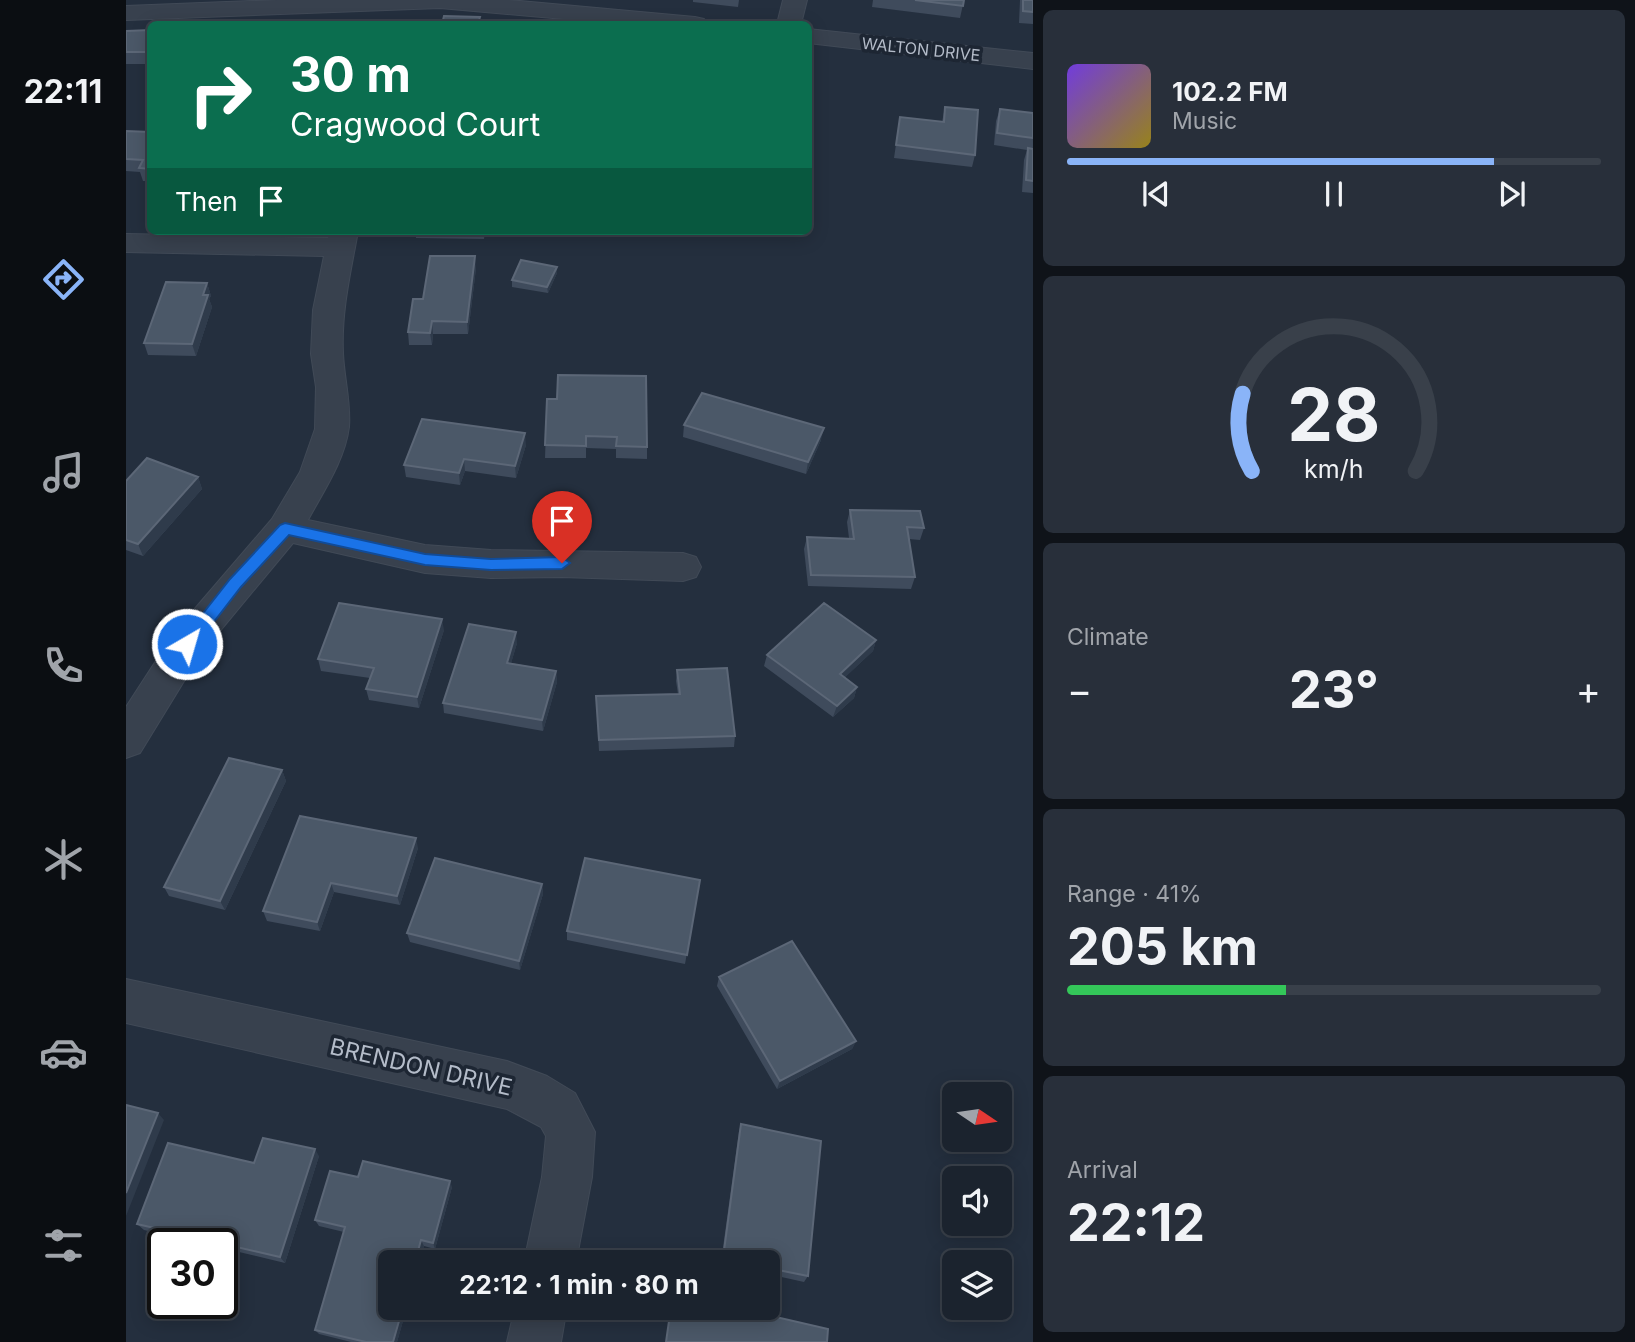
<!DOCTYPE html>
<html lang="en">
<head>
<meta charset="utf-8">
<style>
	:root { --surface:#1b232e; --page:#282f3a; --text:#f1f3f6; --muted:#a0a4aa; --line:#39404a; --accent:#8ab4f8 }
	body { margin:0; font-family:Inter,sans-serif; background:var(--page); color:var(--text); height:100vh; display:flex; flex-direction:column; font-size:26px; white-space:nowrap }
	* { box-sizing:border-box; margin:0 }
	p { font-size:23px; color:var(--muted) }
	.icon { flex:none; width:38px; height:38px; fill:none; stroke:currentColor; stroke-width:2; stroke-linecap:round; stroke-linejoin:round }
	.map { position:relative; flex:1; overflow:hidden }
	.side { display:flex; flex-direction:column; gap:10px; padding:10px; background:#0f1319; width:602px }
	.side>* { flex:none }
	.banner { position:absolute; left:21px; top:21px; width:665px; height:214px; border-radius:10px; box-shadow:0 4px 18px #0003,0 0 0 2px var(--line); background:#0b6e4f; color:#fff; overflow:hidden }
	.needle { width:46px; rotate:103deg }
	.controls { position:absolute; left:816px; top:1082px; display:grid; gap:14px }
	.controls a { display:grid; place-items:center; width:70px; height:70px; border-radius:10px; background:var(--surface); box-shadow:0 4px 18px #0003,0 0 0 2px var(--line); font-size:35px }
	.speed { position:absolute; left:21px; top:1228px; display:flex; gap:14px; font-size:35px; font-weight:700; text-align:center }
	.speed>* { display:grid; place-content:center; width:91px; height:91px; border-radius:50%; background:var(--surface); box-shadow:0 4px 18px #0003,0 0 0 2px var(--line); line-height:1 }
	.speed .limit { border:4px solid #111; border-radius:10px; background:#fff; color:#111 }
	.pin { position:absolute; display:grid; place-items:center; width:60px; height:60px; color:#fff; margin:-72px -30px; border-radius:50% 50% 50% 0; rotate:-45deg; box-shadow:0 0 7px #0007 }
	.pin .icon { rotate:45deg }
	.me { position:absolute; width:77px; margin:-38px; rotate:38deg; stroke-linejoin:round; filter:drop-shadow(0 0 5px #0008) }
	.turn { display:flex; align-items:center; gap:24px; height:147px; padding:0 28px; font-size:32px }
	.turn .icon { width:91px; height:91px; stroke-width:2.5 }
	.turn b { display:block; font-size:49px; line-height:60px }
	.then { display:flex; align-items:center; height:66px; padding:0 28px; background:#0003; gap:14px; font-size:26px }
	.big { font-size:52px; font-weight:700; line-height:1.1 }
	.side .widget { flex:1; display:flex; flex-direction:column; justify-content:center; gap:10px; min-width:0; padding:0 24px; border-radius:10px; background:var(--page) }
	.side .dial { align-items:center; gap:0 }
	.dial svg { height:182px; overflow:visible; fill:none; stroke:var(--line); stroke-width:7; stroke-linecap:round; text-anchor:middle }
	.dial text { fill:var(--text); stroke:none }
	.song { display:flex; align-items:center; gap:21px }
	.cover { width:84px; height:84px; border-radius:10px; background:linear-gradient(135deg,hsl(260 70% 55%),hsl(50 70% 35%)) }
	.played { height:7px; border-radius:4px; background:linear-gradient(90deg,var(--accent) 80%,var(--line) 80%) }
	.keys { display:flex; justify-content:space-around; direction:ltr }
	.heat { display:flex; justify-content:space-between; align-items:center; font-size:38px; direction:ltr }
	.charge { height:10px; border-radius:5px; background:linear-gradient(90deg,#34c759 41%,var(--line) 0) }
	.trip { position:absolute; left:252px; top:1250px; width:402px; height:70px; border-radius:10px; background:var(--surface); box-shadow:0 4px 18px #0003,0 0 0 2px var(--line); font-weight:700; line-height:70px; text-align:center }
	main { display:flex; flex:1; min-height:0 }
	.tab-bar { display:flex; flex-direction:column; width:126px; justify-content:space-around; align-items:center; background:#0b0e12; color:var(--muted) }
	.tab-bar .icon { width:49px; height:49px }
	.tab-bar .active { color:var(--accent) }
	.tab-bar b { font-size:32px; color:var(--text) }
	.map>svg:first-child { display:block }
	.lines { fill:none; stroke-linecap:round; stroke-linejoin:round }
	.minor-casing { stroke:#414a57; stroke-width:2 }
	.minor { fill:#38414e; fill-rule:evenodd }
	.wall { fill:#3f4b5c }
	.shaded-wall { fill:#2f3b4b }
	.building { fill:#4b5868; stroke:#5c6777; stroke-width:2 }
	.route { fill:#1a73e8; stroke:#114b97; stroke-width:2 }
	.labels { text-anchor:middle; stroke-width:7; stroke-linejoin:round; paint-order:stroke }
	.far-street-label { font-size:16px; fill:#b4bcc9; stroke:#1d2633 }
	.near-street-label { font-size:23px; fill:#b4bcc9; stroke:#1d2633 }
</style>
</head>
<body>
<main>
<nav class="tab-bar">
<b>22:11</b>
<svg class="icon active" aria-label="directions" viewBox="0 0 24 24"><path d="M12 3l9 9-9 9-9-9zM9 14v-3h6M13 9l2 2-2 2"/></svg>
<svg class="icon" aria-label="music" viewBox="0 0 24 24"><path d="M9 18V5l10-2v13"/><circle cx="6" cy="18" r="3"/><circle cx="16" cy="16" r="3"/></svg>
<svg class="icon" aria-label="phone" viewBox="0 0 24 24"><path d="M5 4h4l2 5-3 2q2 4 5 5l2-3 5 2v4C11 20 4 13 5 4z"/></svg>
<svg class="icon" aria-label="climate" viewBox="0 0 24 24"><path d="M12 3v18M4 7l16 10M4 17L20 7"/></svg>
<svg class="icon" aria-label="car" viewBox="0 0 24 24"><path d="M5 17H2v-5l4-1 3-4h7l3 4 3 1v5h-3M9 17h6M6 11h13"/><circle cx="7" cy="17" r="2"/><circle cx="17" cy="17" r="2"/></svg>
<svg class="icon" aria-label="filters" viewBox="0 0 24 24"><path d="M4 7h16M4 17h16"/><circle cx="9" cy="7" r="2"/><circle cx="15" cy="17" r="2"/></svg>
</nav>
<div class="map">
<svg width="907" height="1342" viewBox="0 0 907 1342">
	<rect width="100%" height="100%" fill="#242f3e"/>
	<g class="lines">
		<defs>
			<path id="minor" d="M 151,0 L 383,0 L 569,17 L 578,19 L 581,24 L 494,24 L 314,8 L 0,20 L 0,6 Z
				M 657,0 L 681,0 L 675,24 L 651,24 Z
				M 682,29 L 907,53 L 907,69 L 682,43 Z
				M 204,231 L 232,231 C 225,271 215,311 217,353 C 218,378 225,402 223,427 C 219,460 197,492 182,520 L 299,545 L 365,550 L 557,553 L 570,557 L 575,567 L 570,577 L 557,581 L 436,577 L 365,578 L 299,573 L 167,543 L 74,655 L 14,753 L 0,758 L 0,707 L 48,633 L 146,519 L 174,472 L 189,429 L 190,387 L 185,354 L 187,310 L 198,256 L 0,252 L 0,234 L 202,238 Z
				M 0,979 L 381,1061 L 421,1076 L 449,1093 L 469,1132 L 466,1177 L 450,1262 L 398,1262 L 416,1177 L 420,1136 L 415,1127 L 381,1109 L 0,1023 Z
				M 389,1307 L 441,1307 L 435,1342 L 381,1342 Z"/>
		</defs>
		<use href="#minor" class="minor-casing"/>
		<use href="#minor" class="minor"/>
	</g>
	<path class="wall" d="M 567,0 L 613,0 L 612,7 L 567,2 Z
		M 747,0 L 838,0 L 834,18 L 746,7 Z
		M 894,0 L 907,0 L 907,24 L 893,23 Z
		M 24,30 L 24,64 L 0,64 L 0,31 Z
		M 819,107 L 849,155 L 846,167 L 768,158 L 774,117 L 816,122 Z
		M 874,109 L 907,113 L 907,193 L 896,192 L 898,160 L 901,150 L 868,145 L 870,121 Z
		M 0,131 L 24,132 L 24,181 L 17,181 L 14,172 L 0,171 Z
		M 289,231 L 359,231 L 358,239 L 290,238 Z
		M 431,267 L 431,273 L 422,293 L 386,287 L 386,280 Z
		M 350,268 L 342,334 L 307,334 L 306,345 L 283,345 L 282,332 L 297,299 Z
		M 81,283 L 85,296 L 83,299 L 86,307 L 70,356 L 22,355 L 18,343 Z
		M 421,399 L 521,447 L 521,459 L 490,458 L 490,449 L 460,448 L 460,458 L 419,458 Z
		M 558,425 L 695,440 L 680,474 L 557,437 Z
		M 400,445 L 390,478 L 339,471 L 334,485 L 280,477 L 278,465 Z
		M 72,477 L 76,489 L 17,556 L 0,550 L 0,481 Z
		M 724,510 L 798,528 L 794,540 L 783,539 L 789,577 L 785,589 L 682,586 L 678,549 L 681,537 L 723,538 L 721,522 Z
		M 318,630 L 293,708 L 243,700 L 240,689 L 244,678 L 195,671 L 192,659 Z
		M 750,640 L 747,651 L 719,677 L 731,687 L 728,698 L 707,717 L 638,666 L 641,655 Z
		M 391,643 L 385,663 L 430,671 L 431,682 L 417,731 L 318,713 L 317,703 Z
		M 551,670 L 609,736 L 608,747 L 473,751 L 470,696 L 552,694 L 550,681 Z
		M 156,770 L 160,781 L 99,910 L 43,896 L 38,887 Z
		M 174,816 L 292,848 L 274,905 L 208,892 L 194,931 L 141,921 L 137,911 Z
		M 574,880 L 559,964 L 441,940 L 441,931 Z
		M 416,884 L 417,894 L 394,970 L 284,942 L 281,933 Z
		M 593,977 L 730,1041 L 726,1049 L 651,1089 L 591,986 Z
		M 615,1124 L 682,1276 L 678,1282 L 642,1274 L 642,1262 L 595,1262 L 613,1131 Z
		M 193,1156 L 159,1263 L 96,1248 L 96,1244 L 79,1244 L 18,1230 L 11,1224 L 128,1163 Z
		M 232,1177 L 326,1187 L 309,1249 L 298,1246 L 293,1262 L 264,1262 L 264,1307 L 281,1307 L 271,1342 L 225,1342 L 193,1334 L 189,1330 L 218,1232 L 193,1226 L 189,1220 Z"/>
	<path class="shaded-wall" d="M 349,256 L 350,268 L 342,334 L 341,322 Z
		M 431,267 L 431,273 L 422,293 L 421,287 Z
		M 81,283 L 85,296 L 83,299 L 86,307 L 70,356 L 66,344 L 77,295 Z
		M 306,321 L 307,334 L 306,345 L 304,333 Z
		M 698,428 L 695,440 L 680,474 L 682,462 Z
		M 399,433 L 400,445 L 390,478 L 389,466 Z
		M 338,459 L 339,471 L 334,485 L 333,473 Z
		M 72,477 L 76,489 L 17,556 L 12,544 Z
		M 316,619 L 318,630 L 293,708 L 291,697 Z
		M 390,632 L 391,643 L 382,674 L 381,663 Z
		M 750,640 L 747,651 L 711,685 L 714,674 Z
		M 430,671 L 431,682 L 417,731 L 416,720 Z
		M 731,687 L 728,698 L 707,717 L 711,706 Z
		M 156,770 L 160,781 L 99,910 L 94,901 Z
		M 290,838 L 292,848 L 274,905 L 271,896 Z
		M 205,883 L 208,892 L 194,931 L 191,922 Z
		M 416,884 L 417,894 L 394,970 L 393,961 Z
		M 730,1041 L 726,1049 L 651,1089 L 654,1081 Z
		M 32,1113 L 38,1120 L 0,1216 L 0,1193 Z
		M 189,1149 L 193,1156 L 159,1263 L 154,1257 Z
		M 324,1181 L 326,1187 L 309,1249 L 307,1243 Z
		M 295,1240 L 298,1246 L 293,1262 L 289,1262 Z
		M 277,1307 L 281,1307 L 271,1342 L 267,1342 Z"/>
	<path class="building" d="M 789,0 L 838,0 L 837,6 Z
		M 897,0 L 907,0 L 907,12 L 897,11 Z
		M 318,16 L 354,17 L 352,24 L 316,24 Z
		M 24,30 L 24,52 L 0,52 L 0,31 Z
		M 819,107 L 852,110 L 849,155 L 770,145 L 774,117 L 818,122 Z
		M 874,109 L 907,113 L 907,138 L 871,133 Z
		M 0,131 L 24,132 L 24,169 L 13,168 L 17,160 L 0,159 Z
		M 902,148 L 907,149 L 907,181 L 900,180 Z
		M 304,256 L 349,256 L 341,322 L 306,321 L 304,333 L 282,332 L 287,299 L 297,299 Z
		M 395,260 L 431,267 L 421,287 L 386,280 Z
		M 40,282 L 81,283 L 77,295 L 82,295 L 66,344 L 18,343 Z
		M 432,375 L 520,376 L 521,447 L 490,446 L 491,437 L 460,436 L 460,446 L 419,445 L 421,399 L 431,399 Z
		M 576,393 L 698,428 L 682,462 L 558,425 Z
		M 296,419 L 399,433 L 389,466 L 338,459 L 333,473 L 278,465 Z
		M 21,458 L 72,477 L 12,544 L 0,540 L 0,481 Z
		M 724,510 L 794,511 L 798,528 L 781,527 L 789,577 L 685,575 L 681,537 L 728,539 Z
		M 213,603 L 316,619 L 291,697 L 240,689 L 248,668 L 192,659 Z
		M 698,603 L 750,640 L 714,674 L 731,687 L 711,706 L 641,655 Z
		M 343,624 L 390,632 L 381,663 L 430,671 L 416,720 L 317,703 Z
		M 601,668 L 609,736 L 473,740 L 470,696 L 554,694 L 551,670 Z
		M 103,758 L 156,770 L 94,901 L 38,887 Z
		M 174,816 L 290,838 L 271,896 L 205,883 L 191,922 L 137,911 Z
		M 309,858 L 416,884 L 393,961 L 281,933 Z
		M 459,858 L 574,880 L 561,955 L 441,931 Z
		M 666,941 L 730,1041 L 654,1081 L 593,977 Z
		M 0,1105 L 32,1113 L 0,1193 Z
		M 615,1124 L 695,1141 L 682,1276 L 642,1268 L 642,1262 L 614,1262 L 597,1258 Z
		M 137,1138 L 189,1149 L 154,1257 L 11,1224 L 42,1143 L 128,1163 Z
		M 237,1161 L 324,1181 L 307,1243 L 295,1240 L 289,1262 L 264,1262 L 264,1307 L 277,1307 L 267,1342 L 240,1342 L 189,1330 L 219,1227 L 189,1220 L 204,1171 L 232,1177 Z
		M 545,1307 L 607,1307 L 702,1329 L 701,1342 L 540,1342 Z"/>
	<path class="route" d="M 159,523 L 299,554 L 365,559 L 436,557 L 444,563 L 436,569 L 365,570 L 299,565 L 163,535 L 115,587 L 67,649 L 56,649 L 53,644 L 56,640 L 104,579 L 154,525 Z"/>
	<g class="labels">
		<g class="far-street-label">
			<text transform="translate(795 49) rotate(6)" y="6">WALTON DRIVE</text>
		</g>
		<g class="near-street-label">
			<text transform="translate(295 1067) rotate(13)" y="8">BRENDON DRIVE</text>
		</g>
	</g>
</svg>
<div class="controls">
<a><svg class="needle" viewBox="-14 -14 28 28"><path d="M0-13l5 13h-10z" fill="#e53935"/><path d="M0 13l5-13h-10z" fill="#a0a4aa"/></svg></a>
<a><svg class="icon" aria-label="sound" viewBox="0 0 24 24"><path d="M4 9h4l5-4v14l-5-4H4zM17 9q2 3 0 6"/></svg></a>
<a><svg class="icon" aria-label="layers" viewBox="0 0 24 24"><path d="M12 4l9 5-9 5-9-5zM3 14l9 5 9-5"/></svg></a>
</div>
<div class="speed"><div class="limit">30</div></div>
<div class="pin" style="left:436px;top:563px;background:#d93025"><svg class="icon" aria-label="arrive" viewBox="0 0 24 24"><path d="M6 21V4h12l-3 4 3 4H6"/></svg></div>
<svg class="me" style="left:61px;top:644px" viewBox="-20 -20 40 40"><circle r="17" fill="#1a73e8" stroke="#fff" stroke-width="3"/><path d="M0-11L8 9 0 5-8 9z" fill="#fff"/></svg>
<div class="trip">22:12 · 1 min · 80 m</div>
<div class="banner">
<div class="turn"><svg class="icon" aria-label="right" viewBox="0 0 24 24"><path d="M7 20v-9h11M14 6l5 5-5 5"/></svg><div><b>30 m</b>Cragwood Court</div></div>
<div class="then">Then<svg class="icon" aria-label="arrive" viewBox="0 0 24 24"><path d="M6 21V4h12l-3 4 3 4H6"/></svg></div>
</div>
</div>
<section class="side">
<div class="widget">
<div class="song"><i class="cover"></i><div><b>102.2 FM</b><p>Music</p></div></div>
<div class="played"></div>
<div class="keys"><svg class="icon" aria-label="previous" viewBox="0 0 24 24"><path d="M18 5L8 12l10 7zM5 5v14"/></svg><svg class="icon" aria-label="pause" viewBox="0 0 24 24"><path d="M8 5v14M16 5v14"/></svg><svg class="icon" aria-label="next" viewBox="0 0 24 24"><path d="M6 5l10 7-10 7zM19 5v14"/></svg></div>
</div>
<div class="widget dial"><svg viewBox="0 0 100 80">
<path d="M14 69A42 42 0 1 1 86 69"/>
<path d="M14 69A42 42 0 0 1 10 35" stroke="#8ab4f8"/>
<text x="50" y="56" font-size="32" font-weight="700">28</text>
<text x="50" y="72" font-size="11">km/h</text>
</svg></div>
<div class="widget"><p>Climate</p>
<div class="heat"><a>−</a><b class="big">23°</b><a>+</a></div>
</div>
<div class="widget"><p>Range · 41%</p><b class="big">205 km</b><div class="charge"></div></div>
<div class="widget"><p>Arrival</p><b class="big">22:12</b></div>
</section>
</main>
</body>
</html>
